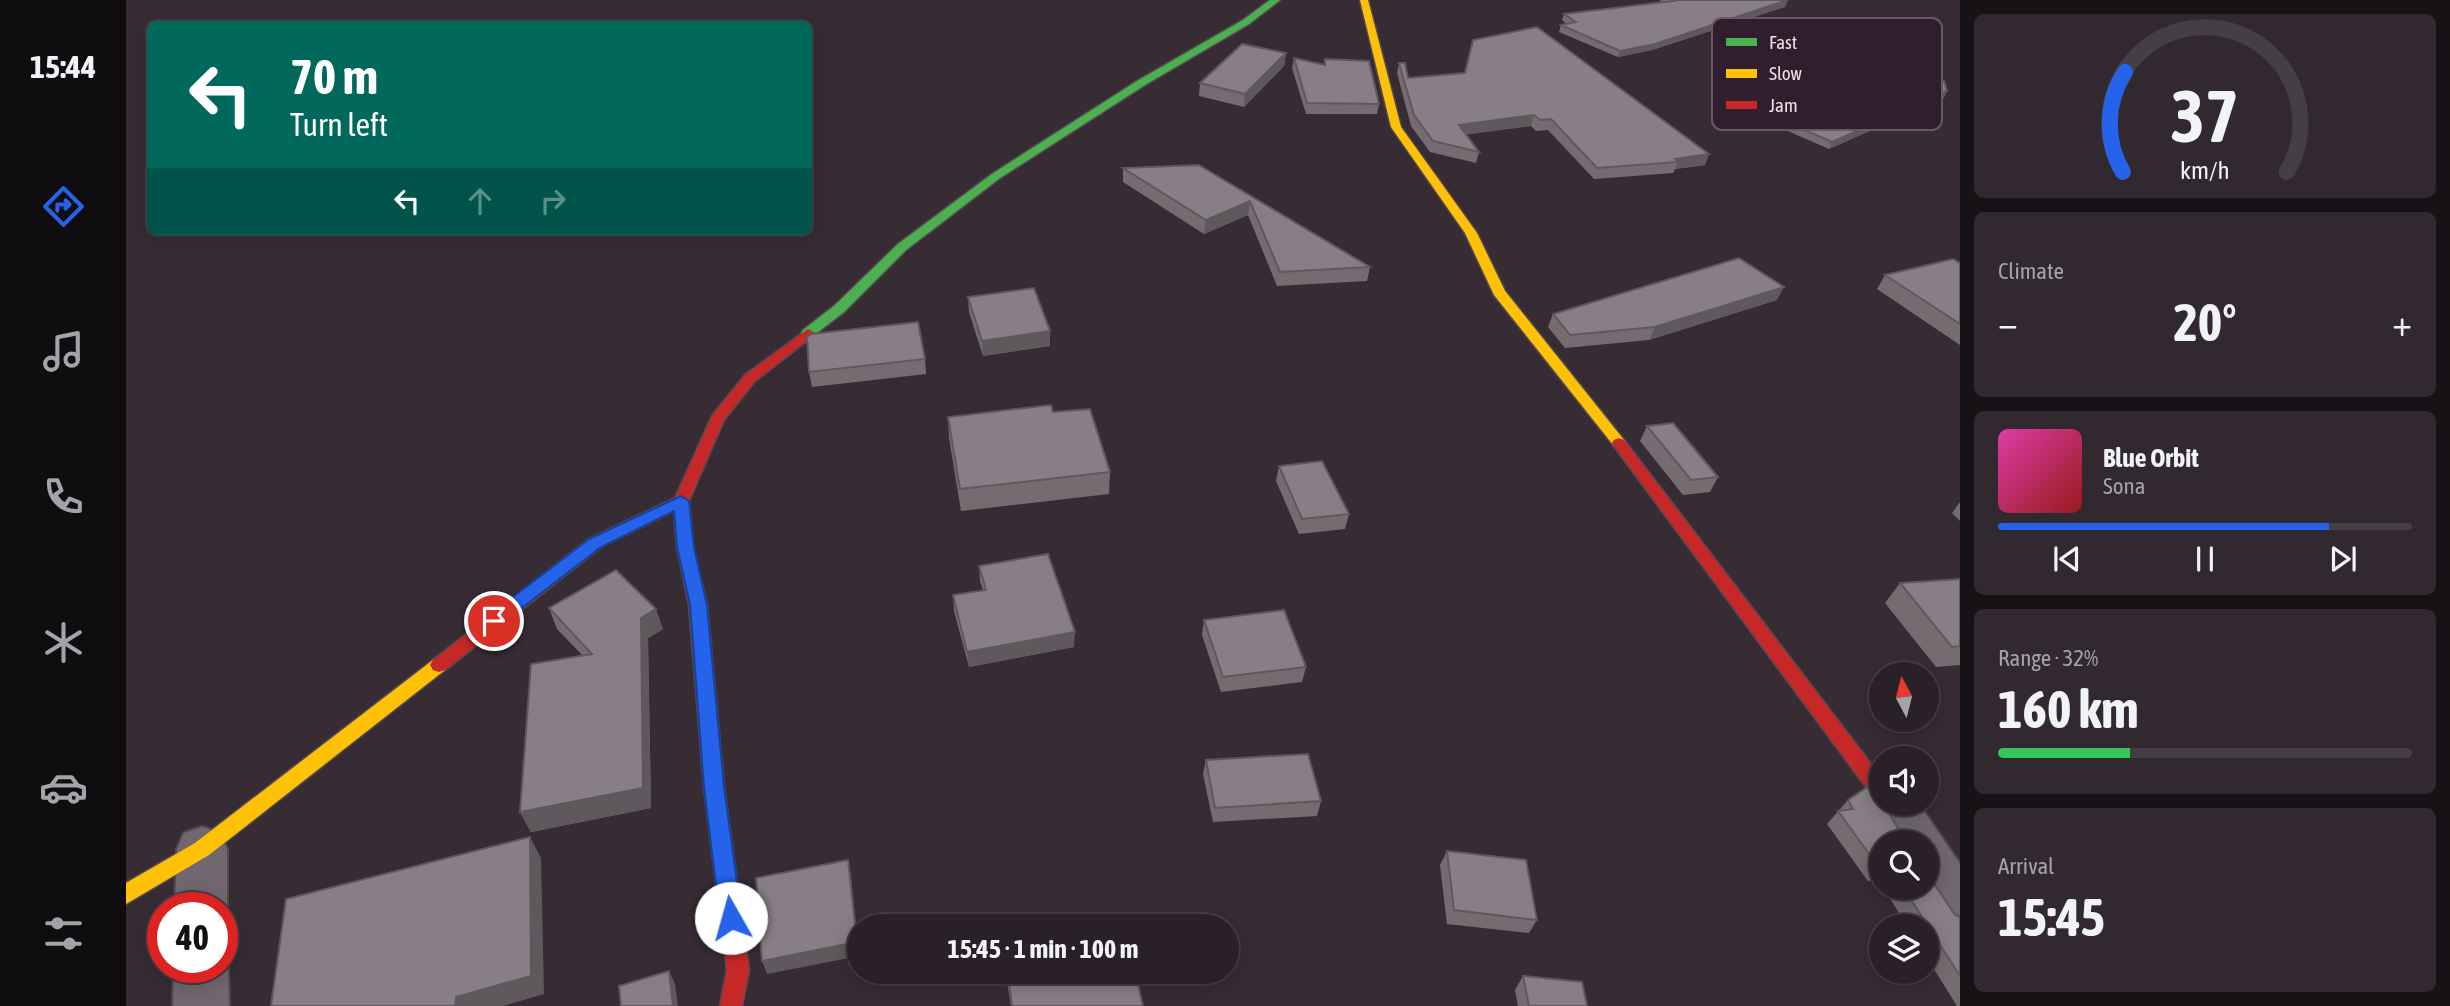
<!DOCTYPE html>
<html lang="en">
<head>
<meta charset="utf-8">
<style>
	:root { --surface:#292127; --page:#31292f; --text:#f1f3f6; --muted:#a5a3a7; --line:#453e44; --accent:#2563eb }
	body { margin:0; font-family:"Asap Condensed",sans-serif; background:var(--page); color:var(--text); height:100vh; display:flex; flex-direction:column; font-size:26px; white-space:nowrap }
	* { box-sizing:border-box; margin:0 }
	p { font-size:23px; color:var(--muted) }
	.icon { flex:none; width:38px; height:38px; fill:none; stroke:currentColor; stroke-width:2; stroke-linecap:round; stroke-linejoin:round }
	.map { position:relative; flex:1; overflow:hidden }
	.panel { display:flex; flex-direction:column; gap:14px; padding:14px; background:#171215; width:490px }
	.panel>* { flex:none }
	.hud { position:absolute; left:21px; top:21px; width:665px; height:214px; border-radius:10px; box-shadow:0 4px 18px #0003,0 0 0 2px var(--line); background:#00695c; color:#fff; overflow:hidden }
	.needle { width:46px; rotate:353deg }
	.buttons { position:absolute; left:1743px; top:662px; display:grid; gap:14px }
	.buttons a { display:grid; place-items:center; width:70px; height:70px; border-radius:50%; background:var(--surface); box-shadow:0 4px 18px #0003,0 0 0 2px var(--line); font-size:35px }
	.speed { position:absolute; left:21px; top:892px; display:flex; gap:14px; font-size:35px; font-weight:700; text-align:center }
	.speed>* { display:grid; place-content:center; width:91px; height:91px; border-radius:50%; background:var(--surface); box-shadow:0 4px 18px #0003,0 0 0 2px var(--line); line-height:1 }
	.speed .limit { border:10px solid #d22; background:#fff; color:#111 }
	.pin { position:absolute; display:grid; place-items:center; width:60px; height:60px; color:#fff; margin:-30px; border:4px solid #fff; border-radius:50%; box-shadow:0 2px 7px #0007 }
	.me { position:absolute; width:77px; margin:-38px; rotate:353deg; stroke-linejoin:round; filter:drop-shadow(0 0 5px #0008) }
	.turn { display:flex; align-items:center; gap:24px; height:147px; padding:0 28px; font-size:32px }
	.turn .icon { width:91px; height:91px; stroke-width:2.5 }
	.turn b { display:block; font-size:49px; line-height:60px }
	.lanes { display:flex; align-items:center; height:66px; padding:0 28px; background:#0003; justify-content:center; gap:35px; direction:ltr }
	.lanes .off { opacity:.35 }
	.big { font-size:52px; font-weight:700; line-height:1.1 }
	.panel .widget { flex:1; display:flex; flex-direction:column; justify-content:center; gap:10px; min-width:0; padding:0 24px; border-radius:10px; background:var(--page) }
	.panel .dial { align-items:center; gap:0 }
	.dial svg { height:182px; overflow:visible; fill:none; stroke:var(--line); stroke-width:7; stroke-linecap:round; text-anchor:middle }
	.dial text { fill:var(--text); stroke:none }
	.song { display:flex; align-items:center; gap:21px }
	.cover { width:84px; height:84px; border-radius:10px; background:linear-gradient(135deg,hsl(320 70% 55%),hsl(0 70% 35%)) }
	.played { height:7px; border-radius:4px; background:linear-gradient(90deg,var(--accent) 80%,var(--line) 80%) }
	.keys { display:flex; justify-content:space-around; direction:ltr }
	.heat { display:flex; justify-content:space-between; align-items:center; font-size:38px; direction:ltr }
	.charge { height:10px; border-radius:5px; background:linear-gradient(90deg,#34c759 32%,var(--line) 0) }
	.trip { position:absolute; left:721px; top:914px; width:392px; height:70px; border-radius:35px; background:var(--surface); box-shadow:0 4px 18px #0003,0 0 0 2px var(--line); font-weight:700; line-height:70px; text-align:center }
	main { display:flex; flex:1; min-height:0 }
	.tab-bar { display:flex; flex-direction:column; width:126px; justify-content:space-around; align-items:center; background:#100d10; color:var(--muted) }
	.tab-bar .icon { width:49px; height:49px }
	.tab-bar .active { color:var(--accent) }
	.tab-bar b { font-size:32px; color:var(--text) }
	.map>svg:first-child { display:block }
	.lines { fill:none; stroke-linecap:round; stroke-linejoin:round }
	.street-casing { stroke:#534a51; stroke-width:4 }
	.fast-casing { stroke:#534a51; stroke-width:3 }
	.slow-casing { stroke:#534a51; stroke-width:3 }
	.jam-casing { stroke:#534a51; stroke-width:3 }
	.street { fill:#70686e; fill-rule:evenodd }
	.fast { fill:#4caf50; fill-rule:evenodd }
	.slow { fill:#ffc107; fill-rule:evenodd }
	.jam { fill:#c62828; fill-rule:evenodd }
	.wall { fill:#756c72 }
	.shaded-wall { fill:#5f585d }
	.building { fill:#887e85; stroke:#5f585d; stroke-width:2 }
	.route { fill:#2563eb; stroke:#184099; stroke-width:2 }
	.key { fill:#301e2c; stroke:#695865; stroke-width:2 }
	.key-label { font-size:19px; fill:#ede0e9 }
</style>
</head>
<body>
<main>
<nav class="tab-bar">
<b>15:44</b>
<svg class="icon active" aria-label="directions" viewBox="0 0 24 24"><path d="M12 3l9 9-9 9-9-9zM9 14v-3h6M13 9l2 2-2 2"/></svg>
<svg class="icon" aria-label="music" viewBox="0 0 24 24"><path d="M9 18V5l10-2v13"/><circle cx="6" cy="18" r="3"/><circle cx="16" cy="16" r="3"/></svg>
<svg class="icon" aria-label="phone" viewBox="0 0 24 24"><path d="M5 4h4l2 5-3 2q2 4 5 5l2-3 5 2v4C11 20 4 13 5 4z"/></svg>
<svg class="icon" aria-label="climate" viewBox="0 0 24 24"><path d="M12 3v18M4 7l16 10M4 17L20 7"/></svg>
<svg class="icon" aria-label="car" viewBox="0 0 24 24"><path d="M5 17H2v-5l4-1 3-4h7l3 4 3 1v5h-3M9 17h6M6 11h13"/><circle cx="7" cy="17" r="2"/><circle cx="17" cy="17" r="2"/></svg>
<svg class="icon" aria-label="filters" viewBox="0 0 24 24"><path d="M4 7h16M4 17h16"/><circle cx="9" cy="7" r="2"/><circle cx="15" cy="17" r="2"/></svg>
</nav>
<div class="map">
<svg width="1834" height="1006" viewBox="0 0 1834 1006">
	<rect width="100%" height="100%" fill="#372c34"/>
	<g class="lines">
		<defs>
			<path id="street" d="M 1755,785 L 1755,803 L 1792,803 L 1834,864 L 1834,932 L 1816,925 L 1792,887 L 1801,887 L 1801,842 L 1763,842 L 1740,803 L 1747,788 Z
				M 76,827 L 94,833 L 101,849 L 101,908 L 96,919 L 96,908 L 49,908 L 51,849 L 58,833 Z
				M 96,955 L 102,968 L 103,1006 L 47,1006 L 48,968 L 96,968 Z"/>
			<path id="fast" d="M 1144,0 L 1154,0 L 1123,24 L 1019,85 L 874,178 L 780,250 L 718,312 L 687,336 L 677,336 L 675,333 L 677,330 L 708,306 L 772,244 L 866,174 L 1011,81 L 1117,20 Z"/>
			<path id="slow" d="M 1234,0 L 1242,0 L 1275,127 L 1351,233 L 1379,291 L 1498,440 L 1500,443 L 1498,446 L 1488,446 L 1368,295 L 1339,233 L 1265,127 Z
				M 313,658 L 319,660 L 322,665 L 319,670 L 83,855 L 0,904 L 0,883 L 69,843 L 307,660 Z"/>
			<path id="jam" d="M 682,329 L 689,333 L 687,336 L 629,381 L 598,420 L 563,501 L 567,547 L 581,605 L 598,787 L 623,970 L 616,1006 L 594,1006 L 601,970 L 578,787 L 563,605 L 551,547 L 548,511 L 475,547 L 319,670 L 313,672 L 307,670 L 304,665 L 307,660 L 463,539 L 549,498 L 586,416 L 619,375 Z
				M 1493,438 L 1498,440 L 1755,777 L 1755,800 L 1748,798 L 1488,446 L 1486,443 L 1488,440 Z"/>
		</defs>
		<use href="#street" class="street-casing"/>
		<use href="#fast" class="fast-casing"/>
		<use href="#slow" class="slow-casing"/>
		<use href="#jam" class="jam-casing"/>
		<use href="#street" class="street"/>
		<use href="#fast" class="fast"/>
		<use href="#slow" class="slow"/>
		<use href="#jam" class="jam"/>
	</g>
	<path class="wall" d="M 1535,0 L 1661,0 L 1659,7 L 1526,50 L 1492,57 L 1433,32 L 1435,25 L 1441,24 L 1436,20 L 1438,14 L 1534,2 Z
		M 1160,53 L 1158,66 L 1118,107 L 1073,96 L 1074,83 Z
		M 1168,58 L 1198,65 L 1199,59 L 1253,104 L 1251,114 L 1180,114 L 1166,68 Z
		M 1273,63 L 1282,78 L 1583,154 L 1579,165 L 1549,169 L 1547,173 L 1468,179 L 1422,130 L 1410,131 L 1405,126 L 1340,134 L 1353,152 L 1350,163 L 1304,152 L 1285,126 L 1271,73 Z
		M 1818,98 L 1703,149 L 1655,128 L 1658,121 Z
		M 1073,165 L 1244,267 L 1241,281 L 1151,286 L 1122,215 L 1078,234 L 997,182 L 997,168 Z
		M 1834,263 L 1834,345 L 1751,289 L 1759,275 Z
		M 842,297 L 924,331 L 924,346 L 857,356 L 843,312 Z
		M 1651,300 L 1523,340 L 1439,348 L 1422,327 L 1427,314 Z
		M 799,359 L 800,374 L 686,387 L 683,372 Z
		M 927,412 L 984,472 L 983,494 L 835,511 L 823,438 L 822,417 Z
		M 1521,426 L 1592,477 L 1584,492 L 1557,495 L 1514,441 Z
		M 1153,466 L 1223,514 L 1219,529 L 1173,534 L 1150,481 Z
		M 1834,502 L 1834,521 L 1826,513 Z
		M 853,566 L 948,647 L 843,667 L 828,611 L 827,595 L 857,590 L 854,581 Z
		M 1834,579 L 1834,665 L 1810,667 L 1759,603 L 1774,583 Z
		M 423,608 L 537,629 L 522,638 L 525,808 L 405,832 L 394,812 L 457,656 L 431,629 Z
		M 1078,620 L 1180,667 L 1176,682 L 1095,692 L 1076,635 Z
		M 1080,760 L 1195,801 L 1191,816 L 1087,822 L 1077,774 Z
		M 1722,800 L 1755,842 L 1755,885 L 1752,880 L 1742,881 L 1701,824 Z
		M 1321,851 L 1411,920 L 1403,933 L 1321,924 L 1314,865 Z
		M 1801,859 L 1810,872 L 1804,878 L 1829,915 L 1834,917 L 1834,1006 L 1831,1006 L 1801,958 L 1801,926 L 1781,926 L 1757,887 L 1801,887 Z
		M 879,971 L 1009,971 L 1017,1006 L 885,1006 Z
		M 1397,976 L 1461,1006 L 1392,1006 L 1389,990 Z"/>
	<path class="shaded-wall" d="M 1662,0 L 1659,7 L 1526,50 L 1492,57 L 1494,51 Z
		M 1160,53 L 1158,66 L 1118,107 L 1119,94 Z
		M 1821,91 L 1818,98 L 1703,149 L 1706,142 Z
		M 1408,115 L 1405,126 L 1330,136 L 1333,125 Z
		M 1583,154 L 1579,165 L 1549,169 L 1552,162 L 1549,159 Z
		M 1124,201 L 1122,215 L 1078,234 L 1080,220 Z
		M 1658,287 L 1651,300 L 1523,340 L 1529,327 Z
		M 924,331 L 924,346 L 857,356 L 856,341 Z
		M 530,609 L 537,629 L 522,638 L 525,808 L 405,832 L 394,812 L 515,618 Z
		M 949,632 L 948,647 L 843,667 L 841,652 Z
		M 404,837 L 415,858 L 418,994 L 377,1006 L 329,1006 L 330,997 Z
		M 722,860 L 725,875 L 733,956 L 641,974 L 636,961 Z
		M 543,971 L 549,984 L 552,1006 L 547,1006 Z"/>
	<path class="building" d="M 1545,0 L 1662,0 L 1529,44 L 1494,51 L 1435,25 L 1450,22 L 1438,14 L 1547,1 Z
		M 1411,27 L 1583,154 L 1549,159 L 1552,162 L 1471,168 L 1425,119 L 1414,120 L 1408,115 L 1333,125 L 1353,152 L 1307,141 L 1288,115 L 1273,63 L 1279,63 L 1282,78 L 1339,73 L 1347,40 Z
		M 1116,44 L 1160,53 L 1119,94 L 1074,83 Z
		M 1168,58 L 1199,65 L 1199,59 L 1243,61 L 1253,104 L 1181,103 Z
		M 1818,81 L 1821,91 L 1706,142 L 1658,121 L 1723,95 Z
		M 1073,165 L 1244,267 L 1154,272 L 1124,201 L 1080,220 L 997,168 Z
		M 1613,258 L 1658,287 L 1529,327 L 1444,335 L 1427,314 Z
		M 1827,259 L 1834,263 L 1834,324 L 1759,275 Z
		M 908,288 L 924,331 L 856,341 L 842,297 Z
		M 792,322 L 799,359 L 683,372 L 681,337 L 685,334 Z
		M 925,405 L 927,412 L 964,409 L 984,472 L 834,489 L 822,417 Z
		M 1547,423 L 1592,477 L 1565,480 L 1521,426 Z
		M 1196,461 L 1223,514 L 1176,519 L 1153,466 Z
		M 922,554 L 949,632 L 841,652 L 827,595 L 860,590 L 853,566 Z
		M 490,570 L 530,609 L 515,618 L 517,788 L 394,812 L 405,664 L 466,654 L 423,608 Z
		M 1834,579 L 1834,646 L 1826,647 L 1774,583 Z
		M 1158,610 L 1180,667 L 1097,677 L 1078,620 Z
		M 1182,754 L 1195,801 L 1089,808 L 1080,760 Z
		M 1741,787 L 1753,798 L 1755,803 L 1757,803 L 1773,830 L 1780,832 L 1787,842 L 1755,842 L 1755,868 L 1754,869 L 1712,811 L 1727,809 L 1722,800 Z
		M 404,837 L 405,976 L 330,997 L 329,1006 L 145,1006 L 160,899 Z
		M 1321,851 L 1400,860 L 1411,920 L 1328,910 Z
		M 1801,859 L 1810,872 L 1803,872 L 1803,876 L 1829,915 L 1834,917 L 1834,976 L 1777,887 L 1801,887 Z
		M 722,860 L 731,942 L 636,961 L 630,878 Z
		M 995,913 L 998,926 L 916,926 Z
		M 543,971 L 547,1006 L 495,1006 L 493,986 Z
		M 881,971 L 1009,971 L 1017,1006 L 886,1006 Z
		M 1397,976 L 1456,982 L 1461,1006 L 1403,1006 Z"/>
	<path class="route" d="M 555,496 L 563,501 L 568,547 L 581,605 L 598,787 L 616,918 L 613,925 L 605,928 L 597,925 L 594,918 L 578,787 L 564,605 L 551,547 L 548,511 L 475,547 L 374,625 L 362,625 L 359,621 L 362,616 L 463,539 Z"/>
	<rect x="1586" y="18" width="230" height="112" rx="10" class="key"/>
	<rect x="1600" y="38" width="31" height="8" fill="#4caf50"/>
	<rect x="1600" y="69" width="31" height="9" fill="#ffc107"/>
	<rect x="1600" y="101" width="31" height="8" fill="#c62828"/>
	<g class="key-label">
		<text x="1643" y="49">Fast</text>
		<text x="1643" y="80">Slow</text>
		<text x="1643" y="112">Jam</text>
	</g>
</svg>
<div class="buttons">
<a><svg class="needle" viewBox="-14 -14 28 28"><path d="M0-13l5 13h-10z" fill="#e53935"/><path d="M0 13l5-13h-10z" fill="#a5a3a7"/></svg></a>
<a><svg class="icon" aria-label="sound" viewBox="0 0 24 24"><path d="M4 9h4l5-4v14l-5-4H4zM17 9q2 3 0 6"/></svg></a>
<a><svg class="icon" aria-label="search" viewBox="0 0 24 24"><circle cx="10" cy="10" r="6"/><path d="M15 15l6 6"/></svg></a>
<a><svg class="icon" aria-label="layers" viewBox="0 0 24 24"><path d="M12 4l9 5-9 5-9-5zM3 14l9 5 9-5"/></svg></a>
</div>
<div class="speed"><div class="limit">40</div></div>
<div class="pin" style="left:368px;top:621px;background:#d93025"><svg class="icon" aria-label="arrive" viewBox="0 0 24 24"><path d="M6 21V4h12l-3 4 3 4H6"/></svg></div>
<svg class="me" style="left:605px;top:918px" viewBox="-20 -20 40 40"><circle r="19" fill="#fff"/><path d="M0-13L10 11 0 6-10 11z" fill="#2563eb"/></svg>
<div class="trip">15:45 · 1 min · 100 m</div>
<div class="hud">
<div class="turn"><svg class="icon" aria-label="left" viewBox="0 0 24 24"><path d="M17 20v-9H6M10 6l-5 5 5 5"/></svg><div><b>70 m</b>Turn left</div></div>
<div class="lanes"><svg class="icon" aria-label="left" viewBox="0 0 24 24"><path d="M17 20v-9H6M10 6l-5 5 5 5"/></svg><svg class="icon off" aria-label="ahead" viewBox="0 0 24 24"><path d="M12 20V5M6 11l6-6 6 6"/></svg><svg class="icon off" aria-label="right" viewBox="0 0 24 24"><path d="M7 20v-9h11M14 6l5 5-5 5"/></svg></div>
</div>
</div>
<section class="panel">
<div class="widget dial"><svg viewBox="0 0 100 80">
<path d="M14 69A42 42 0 1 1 86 69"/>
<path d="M14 69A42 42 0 0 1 15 25" stroke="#2563eb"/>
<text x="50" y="56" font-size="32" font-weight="700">37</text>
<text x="50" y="72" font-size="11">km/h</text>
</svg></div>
<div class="widget"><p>Climate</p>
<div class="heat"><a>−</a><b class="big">20°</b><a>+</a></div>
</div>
<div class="widget">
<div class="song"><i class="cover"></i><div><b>Blue Orbit</b><p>Sona</p></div></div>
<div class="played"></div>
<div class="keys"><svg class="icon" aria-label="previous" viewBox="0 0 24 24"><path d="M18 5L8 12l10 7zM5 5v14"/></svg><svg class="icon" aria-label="pause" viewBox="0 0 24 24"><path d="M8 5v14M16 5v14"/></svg><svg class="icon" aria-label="next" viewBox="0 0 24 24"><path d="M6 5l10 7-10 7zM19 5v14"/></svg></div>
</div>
<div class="widget"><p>Range · 32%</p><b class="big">160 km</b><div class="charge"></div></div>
<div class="widget"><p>Arrival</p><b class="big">15:45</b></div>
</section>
</main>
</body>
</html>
